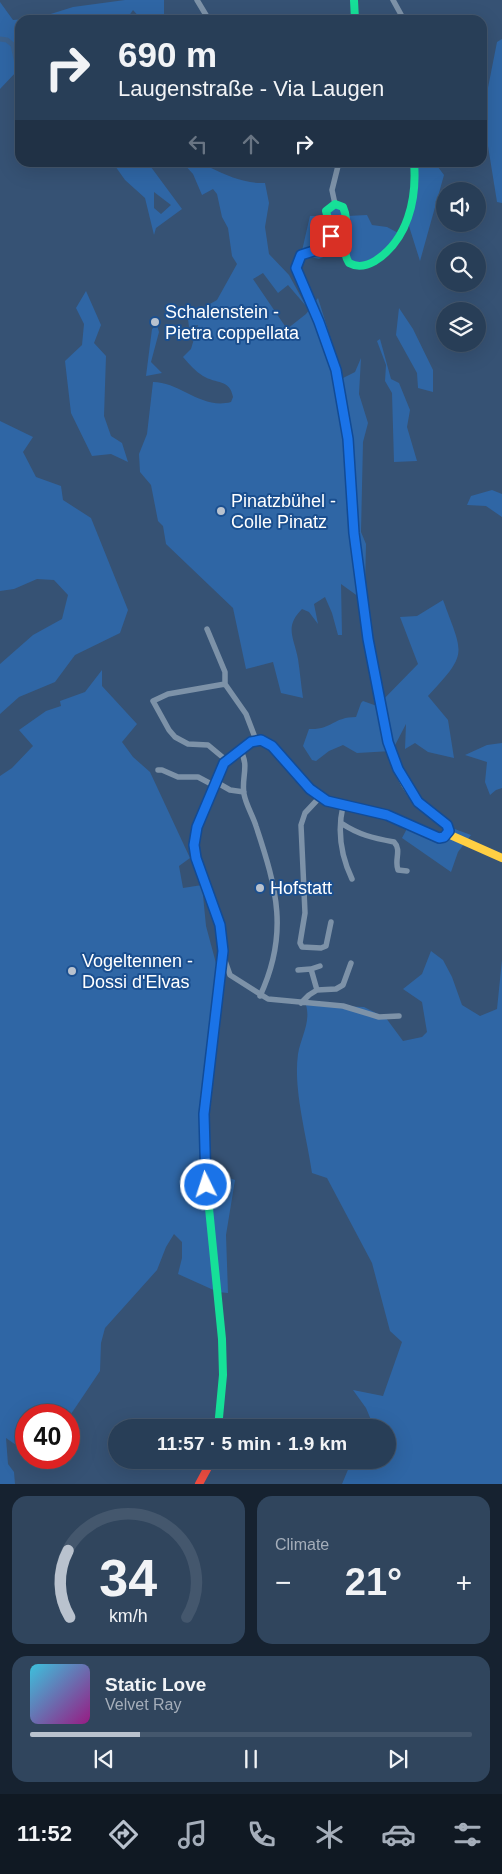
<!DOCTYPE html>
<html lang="en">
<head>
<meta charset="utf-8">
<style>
	:root { --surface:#283e57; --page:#30455d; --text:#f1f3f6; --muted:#a5aeba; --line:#44576d; --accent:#b9c2ce }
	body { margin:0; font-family:Helvetica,sans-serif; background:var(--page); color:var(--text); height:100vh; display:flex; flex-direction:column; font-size:19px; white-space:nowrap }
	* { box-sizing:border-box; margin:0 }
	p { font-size:16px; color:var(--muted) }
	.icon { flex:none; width:28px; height:28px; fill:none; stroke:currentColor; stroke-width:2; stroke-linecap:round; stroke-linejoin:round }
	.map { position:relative; height:1484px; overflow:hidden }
	.side { display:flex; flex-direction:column; gap:12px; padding:12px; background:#162230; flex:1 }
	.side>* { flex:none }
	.banner { position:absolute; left:15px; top:15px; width:472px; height:152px; border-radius:15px; box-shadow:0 5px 20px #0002,0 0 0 1px var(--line); background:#283e57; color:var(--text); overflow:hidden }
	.controls { position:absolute; left:436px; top:182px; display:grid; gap:10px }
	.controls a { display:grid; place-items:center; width:50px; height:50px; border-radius:50%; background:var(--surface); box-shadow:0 5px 20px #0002,0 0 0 1px var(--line); font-size:25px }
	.speed { position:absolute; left:15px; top:1404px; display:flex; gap:10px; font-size:25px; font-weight:700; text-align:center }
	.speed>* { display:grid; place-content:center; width:65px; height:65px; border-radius:50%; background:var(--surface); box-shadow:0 5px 20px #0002,0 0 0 1px var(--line); line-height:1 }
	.speed .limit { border:8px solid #d22; background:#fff; color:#111 }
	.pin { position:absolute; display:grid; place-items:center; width:42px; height:42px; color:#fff; margin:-21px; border-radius:10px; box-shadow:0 2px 8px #0006 }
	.me { position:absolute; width:55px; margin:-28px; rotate:356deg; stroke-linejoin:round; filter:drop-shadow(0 0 4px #0008) }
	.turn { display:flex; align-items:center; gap:18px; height:105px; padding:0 20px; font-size:22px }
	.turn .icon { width:65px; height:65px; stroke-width:2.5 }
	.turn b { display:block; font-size:35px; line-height:42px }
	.lanes { display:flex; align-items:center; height:48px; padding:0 20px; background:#0003; justify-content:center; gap:25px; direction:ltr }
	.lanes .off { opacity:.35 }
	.big { font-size:38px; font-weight:600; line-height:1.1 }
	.side .tile { flex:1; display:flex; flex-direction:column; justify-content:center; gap:8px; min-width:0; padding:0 18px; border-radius:15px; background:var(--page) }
	.side .dial { align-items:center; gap:0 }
	.dial svg { height:130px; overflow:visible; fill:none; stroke:var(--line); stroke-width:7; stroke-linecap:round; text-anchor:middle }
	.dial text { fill:var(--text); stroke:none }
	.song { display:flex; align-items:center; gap:15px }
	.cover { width:60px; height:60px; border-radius:8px; background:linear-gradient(135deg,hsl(190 70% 55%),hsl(310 70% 35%)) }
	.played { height:5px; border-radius:2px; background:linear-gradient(90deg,var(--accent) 25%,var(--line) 25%) }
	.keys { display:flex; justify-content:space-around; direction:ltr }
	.heat { display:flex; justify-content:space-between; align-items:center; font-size:28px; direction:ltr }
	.side .tiles { flex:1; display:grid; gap:12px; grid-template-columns:1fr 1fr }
	.tile:last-child { grid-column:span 2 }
	.trip { position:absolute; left:108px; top:1419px; width:288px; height:50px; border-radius:25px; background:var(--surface); box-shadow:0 5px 20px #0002,0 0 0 1px var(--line); font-weight:600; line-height:50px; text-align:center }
	.tab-bar { display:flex; height:80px; justify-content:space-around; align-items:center; background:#101923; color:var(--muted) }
	.tab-bar .icon { width:35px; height:35px }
	.tab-bar .selected { color:var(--accent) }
	.tab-bar b { font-size:22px; color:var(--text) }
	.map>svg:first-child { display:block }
	.green { fill:#2f66a5; fill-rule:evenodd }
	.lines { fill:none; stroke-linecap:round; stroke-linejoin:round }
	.canal { stroke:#3b618d; stroke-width:5 }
	.street { stroke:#7d92a8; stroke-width:5.5 }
	.fast { stroke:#16e098; stroke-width:8 }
	.slow { stroke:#ffcf43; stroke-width:8 }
	.jam { stroke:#f24e42; stroke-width:8 }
	.route-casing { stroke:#114b97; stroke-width:12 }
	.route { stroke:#1a73e8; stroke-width:9 }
	.poi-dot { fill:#b9c2ce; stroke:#1b4f8f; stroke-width:2 }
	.labels { text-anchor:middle; stroke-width:4; stroke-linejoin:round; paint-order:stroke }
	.poi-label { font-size:18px; fill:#fff; stroke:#1b4f8f; text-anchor:start }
</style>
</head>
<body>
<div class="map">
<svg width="502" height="1484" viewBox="0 0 502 1484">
	<rect width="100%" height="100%" fill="#365274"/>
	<path class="green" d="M 125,0 L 164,0 L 164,20 L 142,20 L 133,10 L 126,20 L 20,20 L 20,71 L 17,71 L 0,89 L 0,2 L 13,20 L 38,18 L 73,7 Z
		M 502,39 L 502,203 L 497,202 L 488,146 L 483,141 L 483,113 L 497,42 Z
		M 113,163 L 127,163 L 129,166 L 148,163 L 182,209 L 156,228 L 154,235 L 145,198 L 125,180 ZM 154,192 L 171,205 L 161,214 L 154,208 Z
		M 183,163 L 208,163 L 211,168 C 228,176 246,184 265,183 L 269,203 L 265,227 L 269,254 L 289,275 L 306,306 L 288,285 L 278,293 L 263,273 L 253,279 L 287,329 L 306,314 L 318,298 L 343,378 L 355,372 L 361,358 L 359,394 L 368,423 L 363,442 L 361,532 L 366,544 L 365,587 L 359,597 L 341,584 L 342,635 L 338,635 L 332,613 L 325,597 L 314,604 L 318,624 L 309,612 L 302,609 C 284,627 294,637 298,659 C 300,672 301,685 303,698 L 281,693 L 273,662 L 246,669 L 233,608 L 166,544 L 163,526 L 158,521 L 151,485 L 140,472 L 139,454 L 147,434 L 153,382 C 180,382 202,410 231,402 L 233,397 C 230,379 216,384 203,376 C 195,371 189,364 183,357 L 191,349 L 198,325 L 189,327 L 188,319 L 192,314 L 217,300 L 237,264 L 232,256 L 228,228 L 222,217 L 217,194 L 213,189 L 202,195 L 193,174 Z
		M 414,163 L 435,163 L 444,175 L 420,261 L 408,223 Z
		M 335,204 L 347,216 L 367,215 L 372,225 L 387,227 L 400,234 L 394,246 L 359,267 L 343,253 L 334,252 L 319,259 L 301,255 L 310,216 L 326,216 Z
		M 86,291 L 101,325 L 94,343 L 106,356 L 104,416 L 111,436 L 122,443 L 128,462 L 111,454 L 92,456 L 71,413 L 65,361 L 82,345 L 84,324 L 76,308 Z
		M 399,308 L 413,329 L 433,370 L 433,392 L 418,388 L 417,373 L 396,335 Z
		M 157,325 L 159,332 L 151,362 L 162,373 L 146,376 L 152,329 Z
		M 380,339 L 391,379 L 399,383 L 410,410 L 407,427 L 417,461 L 394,462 L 392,393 L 385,381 L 386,365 L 377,341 Z
		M 0,421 L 33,437 L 23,452 L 36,477 L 61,486 L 63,500 L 91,518 L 128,610 L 120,633 L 75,655 L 55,682 L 19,697 L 0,714 L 0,664 L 33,635 L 62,619 L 68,595 L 54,580 L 37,579 L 14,589 L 0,591 Z
		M 492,490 L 502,494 L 502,517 L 486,506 L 467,505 L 471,496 Z
		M 443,600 C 463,655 469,652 428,696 L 448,720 L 454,758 L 428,752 L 415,743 L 405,749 L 406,724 L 392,751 L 357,753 L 343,745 L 329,751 L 316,761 L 312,760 L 303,746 L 309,729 C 332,730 333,717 356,717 L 361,703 L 363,701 L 377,706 L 418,664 L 400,617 L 417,616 Z
		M 102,670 L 102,686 L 137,724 L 122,742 L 133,757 L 150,772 L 190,858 L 179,866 L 183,888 L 202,885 L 206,926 L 217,967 L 206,1158 L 214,1162 L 212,1172 L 235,1180 L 226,1235 L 228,1293 L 218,1292 L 178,1274 L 182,1258 L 182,1242 L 174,1234 L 166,1247 L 157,1270 L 105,1328 L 101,1343 L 100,1371 L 69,1417 L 69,1415 L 26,1415 L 26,1452 L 6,1438 L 8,1464 L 14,1472 L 15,1484 L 0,1484 L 0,776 L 12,768 L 33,746 L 19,730 L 46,711 L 61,706 L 60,701 L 85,692 Z
		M 502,743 L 502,788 L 496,790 L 490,795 L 485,782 L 487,762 L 465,755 L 487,745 Z
		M 410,823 L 440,836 L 452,828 L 471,835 L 458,852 L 451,872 L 402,838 Z
		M 431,951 L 443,960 L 452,977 L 462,1005 L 480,1016 L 497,1009 L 502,960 L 502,1484 L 342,1484 L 352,1460 L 386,1460 L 386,1428 L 374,1427 L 366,1408 L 353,1390 L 383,1396 L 402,1342 L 390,1331 L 372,1263 L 327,1178 L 312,1173 C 307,1137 293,1090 298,1054 C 301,1037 311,1022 306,1005 L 364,1007 L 386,1018 L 403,1041 L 422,1037 L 427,1032 L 422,1002 L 403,989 L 422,974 Z"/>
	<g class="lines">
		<path class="canal" d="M 0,39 L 7,40 L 13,45 L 18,68"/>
		<path class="street" d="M 197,0 L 209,20
			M 393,0 L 404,20
			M 335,204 L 332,190 L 339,162
			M 207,629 L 225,672 L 225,684 L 246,714 L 256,740
			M 225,684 L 168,694 L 153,701 L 169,730 L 175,737 L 188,744 L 208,745 L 226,760
			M 240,750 C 250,765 241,778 244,794 C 246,805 253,816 256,826 C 277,889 289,934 260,996
			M 158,770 L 162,770 L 178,777 L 198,777 L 215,786
			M 216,782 L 230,790 L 244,792
			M 320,797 L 305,813 L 301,825 L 305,913 L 300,943 L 302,947 L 321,948 L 326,946 L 331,922
			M 343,806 C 337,832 341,856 352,879
			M 341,823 C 359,835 373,838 394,842 C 402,850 394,860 398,870 L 407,871
			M 222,961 L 225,961 L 230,975 L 268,999 L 343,1006 L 379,1017 L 399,1016
			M 311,969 L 320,966
			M 298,970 L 311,969 L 317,990 L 309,995 L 301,1003
			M 317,990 L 336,989 L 343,985 L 351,963"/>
		<path class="fast" d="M 354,0 L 355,20
			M 329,347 L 295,268 L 301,255 L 322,248 L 330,241 L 331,230 L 326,211 L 335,204 L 343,207 C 352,226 338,245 349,263 C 358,268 366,266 375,261 C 408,240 417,199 414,162
			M 204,1126 L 205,1168 L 222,1339 L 223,1375 L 218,1428"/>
		<path class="slow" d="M 376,678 C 384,721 388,771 420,804 C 428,812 438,818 447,825 L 448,834
			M 448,834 L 502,858
			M 209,894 L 196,858 L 194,845 L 197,827 L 226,760 L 251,742 L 259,740 L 272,746 L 310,789 L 327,801 L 387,815 L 439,838 L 448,834"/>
		<path class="jam" d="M 329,347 C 350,406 349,470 354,531 C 358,580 367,630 376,678
			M 204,1126 L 223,951 L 220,925 L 209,894
			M 199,1484 L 212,1460"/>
	</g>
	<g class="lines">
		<defs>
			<path id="route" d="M 206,1185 L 204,1114 L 223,951 L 220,925 L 196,858 L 194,845 L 197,827 L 224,763 L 251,742 L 261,740 L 272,746 L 310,789 L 327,801 L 387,815 L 439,838 L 444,837 L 449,831 L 447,825 L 418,802 L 398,769 L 388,742 L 368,639 L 354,533 L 348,439 L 336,370 L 319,322 L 296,268 L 301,255 L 326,247 L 331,236"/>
		</defs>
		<use href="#route" class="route-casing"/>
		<use href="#route" class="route"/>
	</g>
	<g class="poi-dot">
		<circle cx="155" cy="322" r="5"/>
		<circle cx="221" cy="511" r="5"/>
		<circle cx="260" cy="888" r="5"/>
		<circle cx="72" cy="971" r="5"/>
	</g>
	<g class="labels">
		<g class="poi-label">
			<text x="165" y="318">Schalenstein -<tspan x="165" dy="21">Pietra coppellata</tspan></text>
			<text x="231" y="507">Pinatzbühel -<tspan x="231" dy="21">Colle Pinatz</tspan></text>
			<text x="270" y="894">Hofstatt</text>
			<text x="82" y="967">Vogeltennen -<tspan x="82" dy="21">Dossi d'Elvas</tspan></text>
		</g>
	</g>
</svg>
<div class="controls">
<a><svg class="icon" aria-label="sound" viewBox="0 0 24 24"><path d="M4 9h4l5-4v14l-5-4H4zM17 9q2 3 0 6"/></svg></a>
<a><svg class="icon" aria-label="search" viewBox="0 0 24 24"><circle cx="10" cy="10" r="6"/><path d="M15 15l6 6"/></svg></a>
<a><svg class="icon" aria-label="layers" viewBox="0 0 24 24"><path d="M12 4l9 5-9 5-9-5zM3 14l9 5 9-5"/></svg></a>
</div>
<div class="speed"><div class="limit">40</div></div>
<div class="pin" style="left:331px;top:236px;background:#d93025"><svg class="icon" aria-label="arrive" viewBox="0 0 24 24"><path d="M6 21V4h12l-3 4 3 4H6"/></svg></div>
<svg class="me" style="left:206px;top:1185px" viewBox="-20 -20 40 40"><circle r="17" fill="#1a73e8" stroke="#fff" stroke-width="3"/><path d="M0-11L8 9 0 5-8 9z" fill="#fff"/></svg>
<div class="trip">11:57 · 5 min · 1.9 km</div>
<div class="banner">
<div class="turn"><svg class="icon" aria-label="right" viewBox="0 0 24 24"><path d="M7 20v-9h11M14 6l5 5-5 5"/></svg><div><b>690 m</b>Laugenstraße - Via Laugen</div></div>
<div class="lanes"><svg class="icon off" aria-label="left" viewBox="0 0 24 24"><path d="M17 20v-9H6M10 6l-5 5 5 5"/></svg><svg class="icon off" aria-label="ahead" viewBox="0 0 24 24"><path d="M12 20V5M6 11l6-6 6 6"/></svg><svg class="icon" aria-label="right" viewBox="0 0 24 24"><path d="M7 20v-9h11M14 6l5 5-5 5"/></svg></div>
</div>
</div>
<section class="side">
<div class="tiles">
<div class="tile dial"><svg viewBox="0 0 100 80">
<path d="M14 69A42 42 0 1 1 86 69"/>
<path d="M14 69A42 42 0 0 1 13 28" stroke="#b9c2ce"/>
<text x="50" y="56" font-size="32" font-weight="700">34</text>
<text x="50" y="72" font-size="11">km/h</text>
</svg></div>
<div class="tile"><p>Climate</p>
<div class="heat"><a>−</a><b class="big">21°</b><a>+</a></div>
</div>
<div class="tile">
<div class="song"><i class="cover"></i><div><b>Static Love</b><p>Velvet Ray</p></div></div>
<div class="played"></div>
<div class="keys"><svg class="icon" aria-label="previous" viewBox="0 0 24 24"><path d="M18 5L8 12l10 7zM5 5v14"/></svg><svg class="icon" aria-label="pause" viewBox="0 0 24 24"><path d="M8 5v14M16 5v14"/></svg><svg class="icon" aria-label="next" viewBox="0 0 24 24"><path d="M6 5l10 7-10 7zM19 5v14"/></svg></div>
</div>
</div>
</section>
<nav class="tab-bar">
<b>11:52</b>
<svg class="icon selected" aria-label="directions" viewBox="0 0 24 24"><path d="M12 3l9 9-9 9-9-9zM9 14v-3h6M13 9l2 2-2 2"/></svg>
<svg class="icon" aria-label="music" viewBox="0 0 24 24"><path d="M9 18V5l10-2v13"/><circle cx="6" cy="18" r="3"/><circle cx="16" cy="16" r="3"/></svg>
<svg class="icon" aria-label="phone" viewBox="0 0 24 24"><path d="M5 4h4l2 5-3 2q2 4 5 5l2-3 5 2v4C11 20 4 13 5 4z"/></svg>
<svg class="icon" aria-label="climate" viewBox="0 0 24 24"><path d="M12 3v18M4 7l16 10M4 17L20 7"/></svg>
<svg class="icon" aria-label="car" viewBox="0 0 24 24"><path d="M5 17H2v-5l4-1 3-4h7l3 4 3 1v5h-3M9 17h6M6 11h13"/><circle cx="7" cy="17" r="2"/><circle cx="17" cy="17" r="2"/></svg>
<svg class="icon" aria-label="filters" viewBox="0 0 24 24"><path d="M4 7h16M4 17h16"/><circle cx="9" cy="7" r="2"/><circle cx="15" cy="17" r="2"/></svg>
</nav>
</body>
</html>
